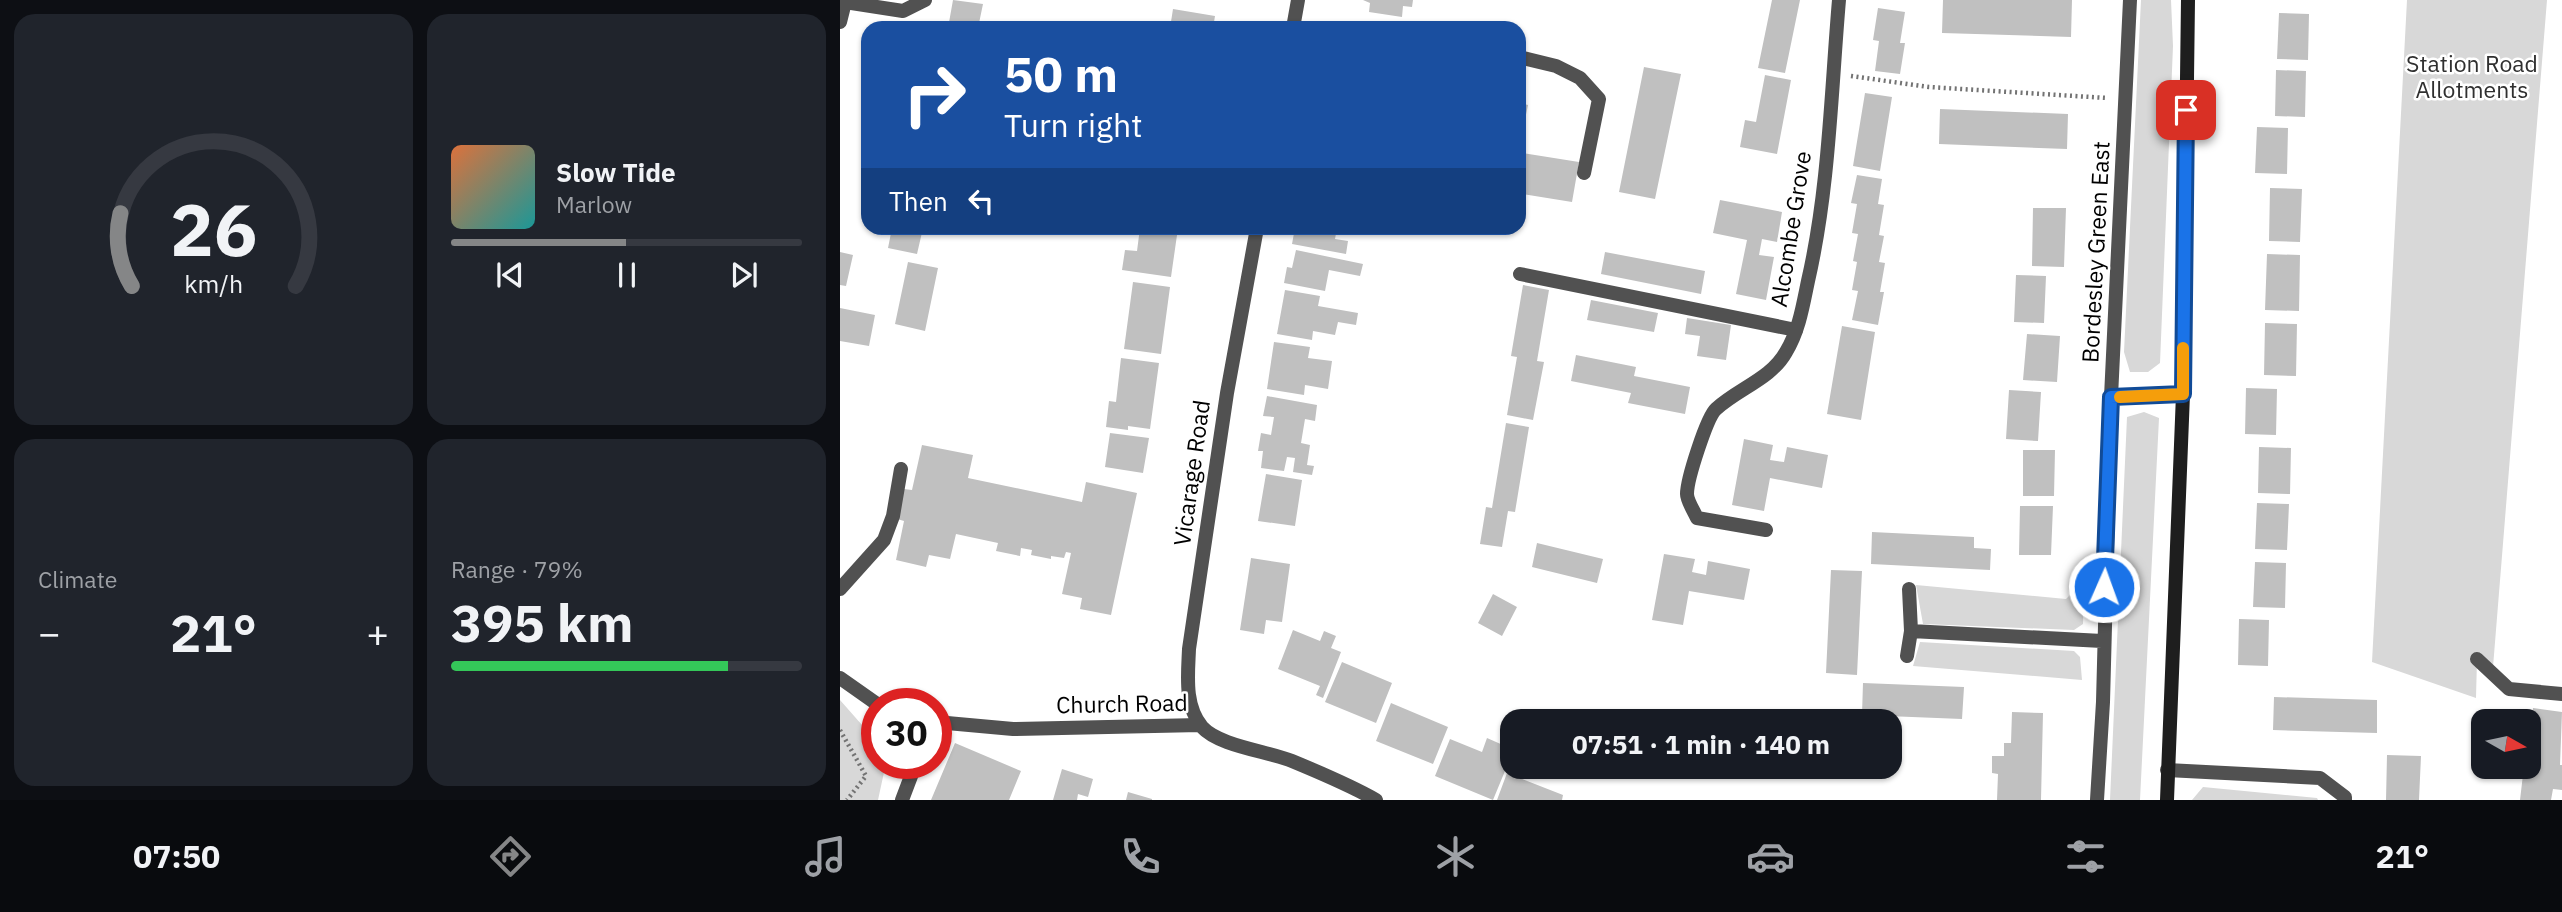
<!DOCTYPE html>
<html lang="en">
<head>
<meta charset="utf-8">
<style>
	:root { --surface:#171b24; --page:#20242c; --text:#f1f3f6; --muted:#9ea1a6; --line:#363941; --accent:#858687 }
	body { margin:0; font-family:"IBM Plex Sans",sans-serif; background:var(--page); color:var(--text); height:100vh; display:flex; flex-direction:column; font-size:26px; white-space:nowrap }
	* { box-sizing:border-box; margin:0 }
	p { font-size:23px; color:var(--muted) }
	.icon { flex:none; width:38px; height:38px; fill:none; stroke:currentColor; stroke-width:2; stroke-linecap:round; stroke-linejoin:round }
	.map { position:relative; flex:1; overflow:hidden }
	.drawer { display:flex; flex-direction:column; gap:14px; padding:14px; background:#0d0f14; width:840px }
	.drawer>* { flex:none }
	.hud { position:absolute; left:21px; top:21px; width:665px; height:214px; border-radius:21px; box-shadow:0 2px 5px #0004; background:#1a4fa0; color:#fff; overflow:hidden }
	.needle { width:46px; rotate:99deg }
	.controls { position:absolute; left:1631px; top:709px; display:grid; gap:14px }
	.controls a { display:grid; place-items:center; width:70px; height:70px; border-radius:14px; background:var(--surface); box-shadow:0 2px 5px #0004; font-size:35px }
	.speed { position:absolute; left:21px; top:688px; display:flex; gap:14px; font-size:35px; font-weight:700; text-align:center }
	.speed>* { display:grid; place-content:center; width:91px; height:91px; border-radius:50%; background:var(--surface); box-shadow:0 2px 5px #0004; line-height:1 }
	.speed .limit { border:10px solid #d22; background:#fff; color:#111 }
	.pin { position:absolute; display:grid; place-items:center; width:60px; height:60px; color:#fff; margin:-30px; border-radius:14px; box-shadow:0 4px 10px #0006 }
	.me { position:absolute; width:77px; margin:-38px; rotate:2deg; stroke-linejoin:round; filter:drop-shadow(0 0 5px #0008) }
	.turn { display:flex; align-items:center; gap:24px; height:147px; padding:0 28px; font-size:32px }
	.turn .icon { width:91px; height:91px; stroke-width:2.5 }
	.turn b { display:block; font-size:49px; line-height:60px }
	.then { display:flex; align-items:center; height:66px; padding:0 28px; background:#0003; gap:14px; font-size:26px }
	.big { font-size:52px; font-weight:800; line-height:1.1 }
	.drawer .tile { flex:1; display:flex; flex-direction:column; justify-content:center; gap:10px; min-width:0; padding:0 24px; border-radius:21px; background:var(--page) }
	.drawer .dial { align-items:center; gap:0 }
	.dial svg { height:182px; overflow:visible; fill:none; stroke:var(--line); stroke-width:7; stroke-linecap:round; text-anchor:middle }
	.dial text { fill:var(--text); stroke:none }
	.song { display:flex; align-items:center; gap:21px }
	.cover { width:84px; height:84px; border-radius:10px; background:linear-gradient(135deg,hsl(20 70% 55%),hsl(180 70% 35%)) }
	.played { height:7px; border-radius:4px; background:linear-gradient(90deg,var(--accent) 50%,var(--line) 50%) }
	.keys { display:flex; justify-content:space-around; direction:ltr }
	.heat { display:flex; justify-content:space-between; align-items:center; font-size:38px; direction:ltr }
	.charge { height:10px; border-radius:5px; background:linear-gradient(90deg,#34c759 79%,var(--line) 0) }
	.drawer .tiles { flex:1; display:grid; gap:14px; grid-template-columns:repeat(2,1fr) }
	.trip { position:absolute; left:660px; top:709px; width:402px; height:70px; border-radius:21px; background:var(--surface); box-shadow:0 2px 5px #0004; font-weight:800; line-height:70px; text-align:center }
	.menu { display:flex; height:112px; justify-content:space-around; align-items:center; background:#090b0e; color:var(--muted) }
	.menu .icon { width:49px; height:49px }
	.menu .selected { color:var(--accent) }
	.menu b { font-size:32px; color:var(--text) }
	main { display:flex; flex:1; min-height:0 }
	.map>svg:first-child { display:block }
	.green { fill:#d8d8d8 }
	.building { fill:#c0c0c0 }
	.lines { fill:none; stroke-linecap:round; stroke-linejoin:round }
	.path { stroke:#737373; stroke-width:4.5; stroke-dasharray:2 3.5; stroke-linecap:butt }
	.lane { stroke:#515151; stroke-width:14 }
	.street { stroke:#515151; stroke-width:14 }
	.secondary { stroke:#1e1e1e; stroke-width:14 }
	.route-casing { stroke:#114b97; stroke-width:18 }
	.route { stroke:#1a73e8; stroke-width:12 }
	.slow { stroke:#f59e0b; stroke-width:12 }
	.labels { text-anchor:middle; stroke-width:5; stroke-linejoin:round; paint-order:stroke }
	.park-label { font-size:23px; fill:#2f2f2f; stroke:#fff }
	.street-label { font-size:23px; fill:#000; stroke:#fff }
</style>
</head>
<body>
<main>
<section class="drawer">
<div class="tiles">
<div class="tile dial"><svg viewBox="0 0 100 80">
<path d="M14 69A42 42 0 1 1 86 69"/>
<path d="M14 69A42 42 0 0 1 9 37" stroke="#858687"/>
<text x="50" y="56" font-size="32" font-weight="700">26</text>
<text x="50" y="72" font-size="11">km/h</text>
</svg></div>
<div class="tile">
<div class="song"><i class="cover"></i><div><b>Slow Tide</b><p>Marlow</p></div></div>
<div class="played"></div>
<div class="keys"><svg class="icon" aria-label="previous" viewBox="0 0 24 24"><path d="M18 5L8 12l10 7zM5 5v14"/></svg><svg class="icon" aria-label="pause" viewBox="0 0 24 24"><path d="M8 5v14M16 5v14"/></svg><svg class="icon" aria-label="next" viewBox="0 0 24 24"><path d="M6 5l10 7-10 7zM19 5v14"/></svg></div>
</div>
<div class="tile"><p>Climate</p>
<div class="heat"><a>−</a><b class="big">21°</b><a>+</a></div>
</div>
<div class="tile"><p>Range · 79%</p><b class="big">395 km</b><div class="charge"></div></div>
</div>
</section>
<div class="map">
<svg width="1722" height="800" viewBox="0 0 1722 800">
	<rect width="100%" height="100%" fill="#fff"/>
	<path class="green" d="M 1301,0 L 1331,0 L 1333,46 L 1320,363 L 1308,372 L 1290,372 L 1284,352 Z
		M 1567,0 L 1707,0 L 1653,667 L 1637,659 L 1636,698 L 1532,662 Z
		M 1304,412 L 1319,418 L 1300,800 L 1270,800 L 1287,417 Z
		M 1244,581 L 1243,624 L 1234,630 L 1083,624 L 1076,585 L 1226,599 Z
		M 1080,642 L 1234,651 L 1240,657 L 1242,680 L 1073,666 Z
		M 0,700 L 37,742 L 37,763 L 46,763 L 38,800 L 0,800 Z
		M 1363,787 L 1477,798 L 1478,800 L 1352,800 Z"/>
	<path class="building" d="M 113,0 L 143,4 L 138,28 L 108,28 Z
		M 523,0 L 573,0 L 572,7 L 563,6 L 562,17 L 529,12 L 530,3 Z
		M 932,0 L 960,0 L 945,73 L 918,68 Z
		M 1103,0 L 1232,0 L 1231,37 L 1102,33 Z
		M 1038,8 L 1065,12 L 1060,43 L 1065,43 L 1060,74 L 1035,71 L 1039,41 L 1033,40 Z
		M 333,9 L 375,16 L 373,28 L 330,28 Z
		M 1439,13 L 1469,14 L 1468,60 L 1437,59 Z
		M 804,67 L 841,74 L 815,199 L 779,192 Z
		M 1436,70 L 1466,71 L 1465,117 L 1435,116 Z
		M 925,75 L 951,80 L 937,154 L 900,147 L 905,120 L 916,122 Z
		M 1025,93 L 1052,97 L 1040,171 L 1013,166 Z
		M 679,103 L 688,105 L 682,134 L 679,134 Z
		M 1100,109 L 1228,114 L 1227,149 L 1099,144 Z
		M 1417,127 L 1448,128 L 1447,174 L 1415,173 Z
		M 683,153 L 739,162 L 732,202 L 683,194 L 686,176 L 679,175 Z
		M 1017,175 L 1042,179 L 1038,204 L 1044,205 L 1039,235 L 1044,236 L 1039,262 L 1045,263 L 1040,292 L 1044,292 L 1038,325 L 1012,320 L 1018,291 L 1012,290 L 1017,262 L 1013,261 L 1018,234 L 1012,233 L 1017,204 L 1011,203 Z
		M 1430,188 L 1462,189 L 1460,242 L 1429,241 Z
		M 880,200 L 942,212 L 937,242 L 922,239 L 919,255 L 934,257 L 926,300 L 896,294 L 907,240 L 873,233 Z
		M 1193,208 L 1226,208 L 1224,267 L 1192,266 Z
		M 52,228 L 83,228 L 77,254 L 48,248 Z
		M 300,228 L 338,228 L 331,277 L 282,270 L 285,250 L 297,251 Z
		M 455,228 L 497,228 L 495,239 L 508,241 L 506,254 L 452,244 Z
		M 456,250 L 523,264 L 520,276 L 489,270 L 485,291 L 444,283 L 447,267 L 452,268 Z
		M 0,252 L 13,255 L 6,286 L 0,285 Z
		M 765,252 L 865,271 L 861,294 L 761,274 Z
		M 1427,254 L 1460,255 L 1459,311 L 1425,310 Z
		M 68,262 L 98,268 L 85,331 L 55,324 Z
		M 1176,275 L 1206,276 L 1204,323 L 1174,322 Z
		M 293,282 L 330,287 L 321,354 L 284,349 Z
		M 683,285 L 709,290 L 697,361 L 704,362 L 693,420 L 667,415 L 677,357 L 671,356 Z
		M 445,290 L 480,296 L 478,306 L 518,313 L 516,325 L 498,322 L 495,335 L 473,331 L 472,340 L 437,334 Z
		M 751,300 L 818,313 L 814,332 L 747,320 Z
		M 0,308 L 35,315 L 29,346 L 0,341 Z
		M 847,318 L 891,325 L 886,360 L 857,356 L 860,336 L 845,334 Z
		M 1425,323 L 1457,324 L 1456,376 L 1424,375 Z
		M 1002,326 L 1035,332 L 1021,420 L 987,414 Z
		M 1187,334 L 1220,336 L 1217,382 L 1183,380 Z
		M 434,342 L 470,347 L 468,358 L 492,361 L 488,389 L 465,385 L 464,395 L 427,389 Z
		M 736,355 L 796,367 L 794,376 L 850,387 L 845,414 L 788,403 L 791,393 L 731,381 Z
		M 281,358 L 319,363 L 310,429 L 288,426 L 288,430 L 266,427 L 269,401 L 276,402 Z
		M 1406,388 L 1437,389 L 1436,435 L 1405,434 Z
		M 1169,390 L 1201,392 L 1198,441 L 1166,439 Z
		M 427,396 L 477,405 L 475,421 L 465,419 L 461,443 L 470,445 L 467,465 L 474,466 L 472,475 L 453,472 L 455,458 L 447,457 L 444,471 L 421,468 L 423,451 L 418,451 L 421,433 L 431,435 L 434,417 L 423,416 Z
		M 666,423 L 689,427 L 675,512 L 668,511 L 662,547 L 640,544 L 646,507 L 652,508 Z
		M 270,433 L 309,438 L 303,473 L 265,467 Z
		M 904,439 L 933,445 L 930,460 L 944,462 L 947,447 L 988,455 L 982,488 L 930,478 L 924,511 L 892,505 Z
		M 82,445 L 133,455 L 128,478 L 242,502 L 246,482 L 297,493 L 271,615 L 240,609 L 242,598 L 222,594 L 231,553 L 226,552 L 224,558 L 211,556 L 211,559 L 191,555 L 192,550 L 181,548 L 180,556 L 156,551 L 158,543 L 116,534 L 110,559 L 89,555 L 86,567 L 56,560 L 64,521 L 57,519 L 64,489 L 72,490 Z
		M 1419,447 L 1451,448 L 1450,494 L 1418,493 Z
		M 1183,450 L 1215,450 L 1214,496 L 1183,496 Z
		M 426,474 L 462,480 L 455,526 L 418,521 Z
		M 1417,503 L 1449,504 L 1447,550 L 1415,549 Z
		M 1180,506 L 1213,506 L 1211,555 L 1179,555 Z
		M 1032,532 L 1134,537 L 1134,548 L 1151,549 L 1150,570 L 1031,564 Z
		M 697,543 L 763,559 L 757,583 L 692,567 Z
		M 824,554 L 855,559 L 852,572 L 866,575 L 868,561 L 910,569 L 904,600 L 849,591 L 843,625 L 812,620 Z
		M 411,558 L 450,564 L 442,622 L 426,620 L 424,634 L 400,630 Z
		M 1415,562 L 1446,563 L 1445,608 L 1413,607 Z
		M 991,570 L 1022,571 L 1017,675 L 986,673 Z
		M 653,594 L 677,607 L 662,636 L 638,623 Z
		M 1399,619 L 1429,620 L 1428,666 L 1398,665 Z
		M 453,630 L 480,641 L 484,631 L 496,636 L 491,648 L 501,652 L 483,698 L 476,695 L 480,686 L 438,669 Z
		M 502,662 L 552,683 L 536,723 L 485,702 Z
		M 1023,683 L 1124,687 L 1122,719 L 1022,715 Z
		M 1434,697 L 1537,700 L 1537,733 L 1433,730 Z
		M 551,703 L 608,727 L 593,764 L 536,741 Z
		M 1693,708 L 1722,712 L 1720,765 L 1722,765 L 1722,790 L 1713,789 L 1711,800 L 1680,800 L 1684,766 L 1689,766 L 1689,735 Z
		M 1172,712 L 1203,713 L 1201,800 L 1157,800 L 1158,774 L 1152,773 L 1152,756 L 1164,756 L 1164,743 L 1171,743 Z
		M 647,738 L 672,749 L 672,754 L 653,800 L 595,776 L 610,739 L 642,752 Z
		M 115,743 L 181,771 L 169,800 L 91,800 Z
		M 1547,755 L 1581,756 L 1579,800 L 1546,800 Z
		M 222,769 L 253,779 L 248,797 L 238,794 L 237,800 L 213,800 Z
		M 667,773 L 723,795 L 722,800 L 657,800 Z
		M 288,792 L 312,799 L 312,800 L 286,800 Z"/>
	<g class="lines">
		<path class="path" d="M 1011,76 L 1089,87 L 1267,98
			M 0,730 L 26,776 L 7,800"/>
		<path class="lane" d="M 680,274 L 956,330
			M 0,589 L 44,540 L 53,516 L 61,469
			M 1637,659 L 1669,689 L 1722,694"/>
		<path class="street" d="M 0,1 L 5,2 L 0,22
			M 5,2 L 63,11 L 85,0
			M 453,28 L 458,0
			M 679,57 L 716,66 L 740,78 L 759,99 L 744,173
			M 417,228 L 387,393 L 349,649 C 348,675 344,705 362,727 C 379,746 427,751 452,761 C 481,773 510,785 536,800
			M 1271,397 L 1343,394
			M 926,530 L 857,518 C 854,511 847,501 847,494 C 847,479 867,417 876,409 C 899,388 931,379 946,352 C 959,331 963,305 968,281 C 989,190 991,93 999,0
			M 1071,631 L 1262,641
			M 1067,656 L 1071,631 L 1069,589
			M 0,678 L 37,704
			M 96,722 L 173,729 L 360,725
			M 1327,770 L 1480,778 L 1505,797 L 1505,800
			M 62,800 L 76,763
			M 1257,800 L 1263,702 L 1271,397 L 1290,0"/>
		<path class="secondary" d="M 1327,800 L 1343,394 L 1348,0"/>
	</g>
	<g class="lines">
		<defs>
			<path id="route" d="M 1264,587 L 1271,397 L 1343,394 L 1346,110"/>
		</defs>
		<use href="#route" class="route-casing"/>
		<use href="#route" class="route"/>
		<path class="slow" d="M 1280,397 L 1343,394 L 1343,348"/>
	</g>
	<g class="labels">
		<g class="park-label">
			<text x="1632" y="72">Station Road<tspan x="1632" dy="26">Allotments</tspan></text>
		</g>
		<g class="street-label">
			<text transform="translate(951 229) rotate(-81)" y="8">Alcombe Grove</text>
			<text transform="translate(1256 252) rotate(-87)" y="8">Bordesley Green East</text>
			<text transform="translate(352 473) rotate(-82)" y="8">Vicarage Road</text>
			<text transform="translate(282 704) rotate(-1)" y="8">Church Road</text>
		</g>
	</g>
</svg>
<div class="controls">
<a><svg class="needle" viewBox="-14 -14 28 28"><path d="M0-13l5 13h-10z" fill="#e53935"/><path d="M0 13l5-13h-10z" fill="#9ea1a6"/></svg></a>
</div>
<div class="speed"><div class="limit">30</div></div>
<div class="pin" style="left:1346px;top:110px;background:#d93025"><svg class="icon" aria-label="arrive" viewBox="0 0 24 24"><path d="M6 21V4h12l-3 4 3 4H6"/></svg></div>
<svg class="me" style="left:1264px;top:587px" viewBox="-20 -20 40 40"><circle r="17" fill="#1a73e8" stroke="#fff" stroke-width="3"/><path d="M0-11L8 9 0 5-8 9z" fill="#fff"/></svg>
<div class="trip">07:51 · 1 min · 140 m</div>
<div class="hud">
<div class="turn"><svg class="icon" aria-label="right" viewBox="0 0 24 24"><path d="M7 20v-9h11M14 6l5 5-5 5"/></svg><div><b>50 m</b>Turn right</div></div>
<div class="then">Then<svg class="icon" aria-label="left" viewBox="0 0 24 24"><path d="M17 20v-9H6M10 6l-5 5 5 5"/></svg></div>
</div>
</div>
</main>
<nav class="menu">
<b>07:50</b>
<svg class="icon selected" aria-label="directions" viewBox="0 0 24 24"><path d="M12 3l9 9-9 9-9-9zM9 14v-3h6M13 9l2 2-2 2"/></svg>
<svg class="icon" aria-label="music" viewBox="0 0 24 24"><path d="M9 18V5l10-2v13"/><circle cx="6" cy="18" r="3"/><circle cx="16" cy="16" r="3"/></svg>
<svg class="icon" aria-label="phone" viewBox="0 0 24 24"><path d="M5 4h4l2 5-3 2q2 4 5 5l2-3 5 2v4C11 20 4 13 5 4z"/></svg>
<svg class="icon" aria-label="climate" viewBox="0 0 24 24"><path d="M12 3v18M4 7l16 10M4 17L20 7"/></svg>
<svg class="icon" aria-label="car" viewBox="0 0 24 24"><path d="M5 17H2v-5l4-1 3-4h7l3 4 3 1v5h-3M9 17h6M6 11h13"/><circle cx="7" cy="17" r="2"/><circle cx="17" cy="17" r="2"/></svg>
<svg class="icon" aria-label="filters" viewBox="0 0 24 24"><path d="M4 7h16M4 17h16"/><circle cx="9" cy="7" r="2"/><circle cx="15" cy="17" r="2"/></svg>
<b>21°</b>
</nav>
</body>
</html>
